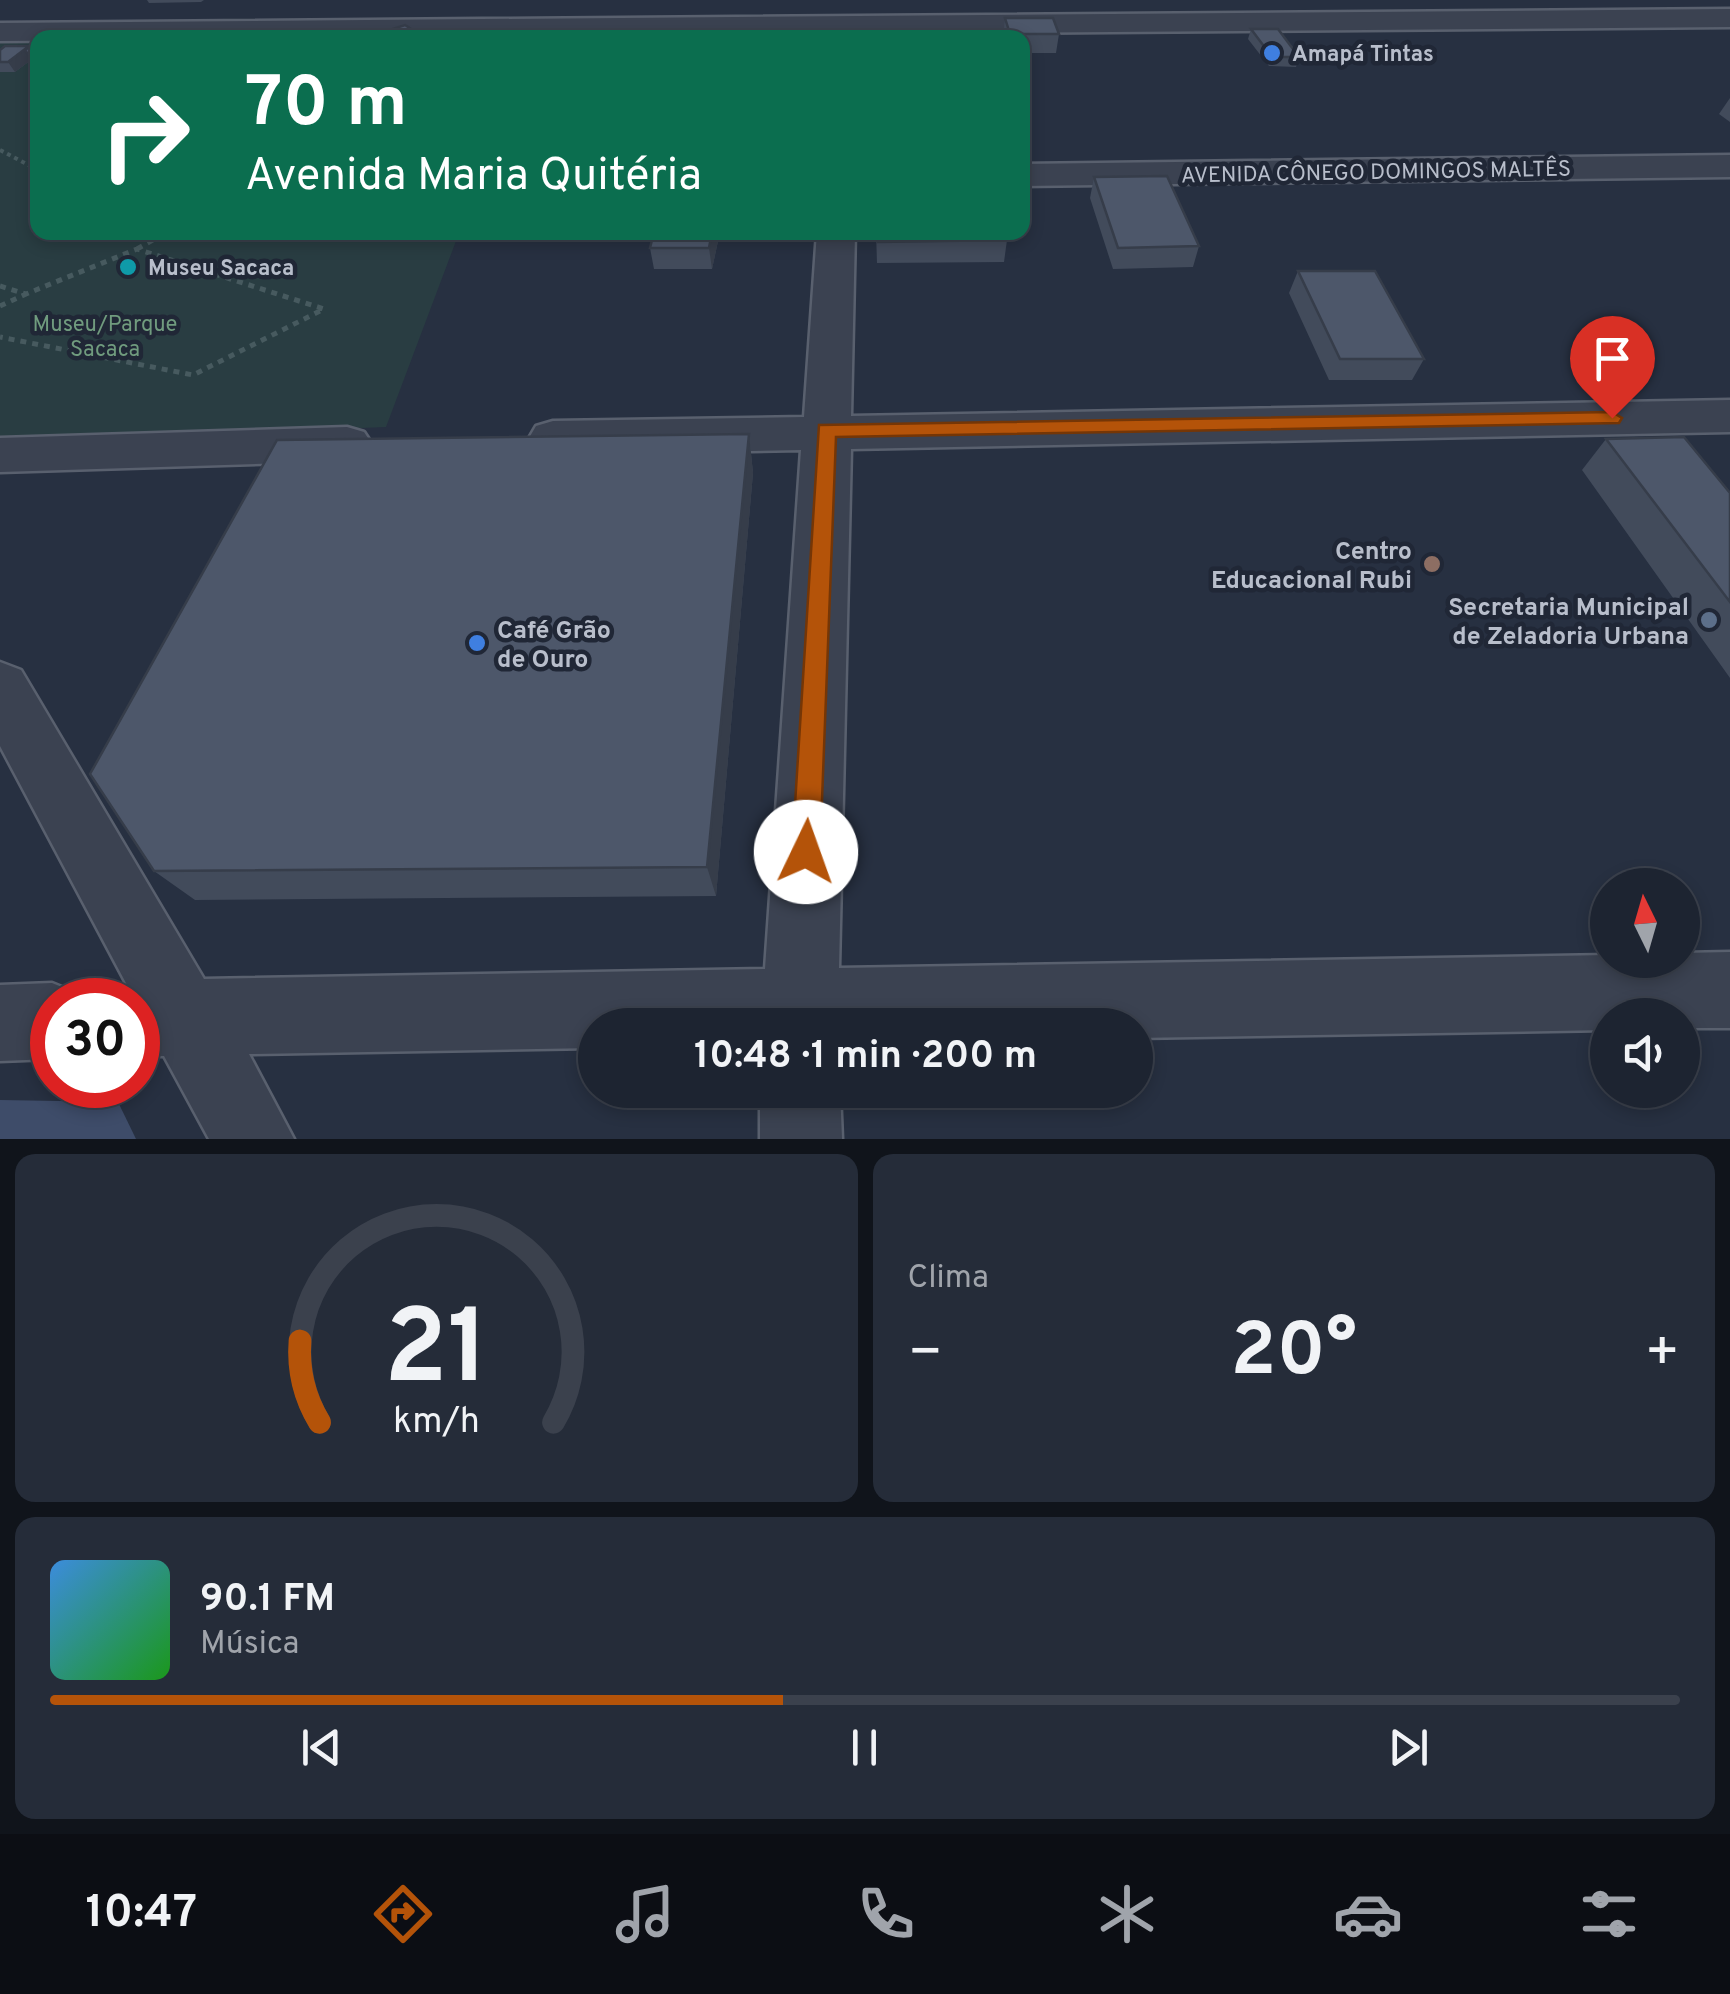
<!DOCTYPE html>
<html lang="pt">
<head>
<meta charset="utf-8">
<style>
	:root { --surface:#1d2431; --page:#252c39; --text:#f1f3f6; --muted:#a0a4ab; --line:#3b414d; --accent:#b45309 }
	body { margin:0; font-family:Overpass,sans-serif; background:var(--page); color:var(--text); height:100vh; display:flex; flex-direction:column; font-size:38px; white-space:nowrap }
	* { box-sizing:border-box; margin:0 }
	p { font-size:32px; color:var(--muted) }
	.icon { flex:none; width:55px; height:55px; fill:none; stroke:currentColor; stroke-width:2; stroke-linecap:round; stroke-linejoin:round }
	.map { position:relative; height:1139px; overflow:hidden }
	.drawer { display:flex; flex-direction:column; gap:15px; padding:15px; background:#10141b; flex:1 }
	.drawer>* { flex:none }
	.hud { position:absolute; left:30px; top:30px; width:1000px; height:210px; border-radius:20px; box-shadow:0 5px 15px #0003,0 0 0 2px var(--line); background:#0b6e4f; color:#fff; overflow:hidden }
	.needle { width:65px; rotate:355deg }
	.controls { position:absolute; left:1590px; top:868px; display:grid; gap:20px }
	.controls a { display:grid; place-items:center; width:110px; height:110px; border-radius:50%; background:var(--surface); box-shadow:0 5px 15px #0003,0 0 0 2px var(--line); font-size:50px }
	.speed { position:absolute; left:30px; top:978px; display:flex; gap:20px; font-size:50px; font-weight:700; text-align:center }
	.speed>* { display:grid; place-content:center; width:130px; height:130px; border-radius:50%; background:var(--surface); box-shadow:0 5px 15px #0003,0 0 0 2px var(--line); line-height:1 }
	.speed .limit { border:15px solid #d22; background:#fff; color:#111 }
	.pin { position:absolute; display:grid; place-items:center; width:85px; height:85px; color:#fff; margin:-102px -42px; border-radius:50% 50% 50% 0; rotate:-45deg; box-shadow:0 0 10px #0007 }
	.pin .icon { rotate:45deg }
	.me { position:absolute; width:110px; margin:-55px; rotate:3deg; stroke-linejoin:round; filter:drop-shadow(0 0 8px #0008) }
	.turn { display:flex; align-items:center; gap:35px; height:210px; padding:0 50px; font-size:45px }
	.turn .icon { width:130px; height:130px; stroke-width:2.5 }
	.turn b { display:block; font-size:70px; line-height:85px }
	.big { font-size:75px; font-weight:700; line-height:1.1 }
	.drawer .tile { flex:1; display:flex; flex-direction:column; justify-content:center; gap:15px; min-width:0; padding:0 35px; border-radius:20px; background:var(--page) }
	.drawer .dial { align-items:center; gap:0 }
	.dial svg { height:260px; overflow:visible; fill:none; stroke:var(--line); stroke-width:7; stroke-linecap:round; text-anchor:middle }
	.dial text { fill:var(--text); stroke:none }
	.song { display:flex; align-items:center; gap:30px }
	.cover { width:120px; height:120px; border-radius:15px; background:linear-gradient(135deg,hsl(210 70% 55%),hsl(120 70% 35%)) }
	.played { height:10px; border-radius:5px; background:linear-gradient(90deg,var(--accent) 45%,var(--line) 45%) }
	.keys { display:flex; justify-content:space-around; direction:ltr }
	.heat { display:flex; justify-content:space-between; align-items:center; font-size:55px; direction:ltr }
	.drawer .tiles { flex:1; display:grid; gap:15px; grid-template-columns:1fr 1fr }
	.tile:last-child { grid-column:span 2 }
	.trip { position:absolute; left:578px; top:1008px; width:575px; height:100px; border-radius:50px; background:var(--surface); box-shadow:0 5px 15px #0003,0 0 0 2px var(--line); font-weight:700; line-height:100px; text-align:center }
	.tab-bar { display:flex; height:160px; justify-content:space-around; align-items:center; background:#0c0e14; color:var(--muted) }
	.tab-bar .icon { width:70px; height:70px }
	.tab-bar .selected { color:var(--accent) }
	.tab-bar b { font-size:45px; color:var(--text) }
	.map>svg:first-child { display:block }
	.green { fill:#293d42 }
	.water { fill:#3e4c69 }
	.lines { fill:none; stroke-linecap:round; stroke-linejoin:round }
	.minor-casing { stroke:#59606e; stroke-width:5 }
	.path-far1 { stroke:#475a5f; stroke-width:4; stroke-dasharray:4 4; stroke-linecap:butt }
	.path { stroke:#475a5f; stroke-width:5; stroke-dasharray:6 6; stroke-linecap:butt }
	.minor { fill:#3b4251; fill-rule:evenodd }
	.wall { fill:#424b5b }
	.shaded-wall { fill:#363d4a }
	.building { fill:#4d576a; stroke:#363d4a; stroke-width:2.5 }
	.route { fill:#b45309; stroke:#753606; stroke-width:2.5 }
	.shop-dot { fill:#3f7fe0; stroke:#202736; stroke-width:4 }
	.culture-dot { fill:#0f9aa8; stroke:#202736; stroke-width:4 }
	.education-dot { fill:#8d6e63; stroke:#202736; stroke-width:4 }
	.service-dot { fill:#5c6f8a; stroke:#202736; stroke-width:4 }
	.labels { text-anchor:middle; stroke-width:9; stroke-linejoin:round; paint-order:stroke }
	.far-poi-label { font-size:22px; font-weight:bold; fill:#b8becb; stroke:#202736; text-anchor:start }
	.far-street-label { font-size:22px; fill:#b8becb; stroke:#202736 }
	.far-park-label { font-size:22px; fill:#709b7e; stroke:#202736 }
	.poi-label { font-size:25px; font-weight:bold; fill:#b8becb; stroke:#202736; text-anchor:end }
</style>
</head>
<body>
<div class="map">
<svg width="1730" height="1139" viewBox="0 0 1730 1139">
	<rect width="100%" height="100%" fill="#273041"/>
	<path class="green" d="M 824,25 L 824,37 L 38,38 L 38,232 L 459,233 L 386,427 L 0,442 L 0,34 Z"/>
	<path class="water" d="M 0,1100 L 118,1102 L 136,1139 L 0,1139 Z"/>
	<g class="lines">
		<defs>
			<path id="minor" d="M 1730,9 L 1730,27 L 0,41 L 0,23 Z
				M 1730,155 L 1730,177 L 1022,186 L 1022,164 Z
				M 817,232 L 855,232 L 851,416 L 1730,400 L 1730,432 L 851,449 L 839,968 L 1608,955 L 1608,960 L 1682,960 L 1682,953 L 1730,952 L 1730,1028 L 1682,1028 L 1682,1015 L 1608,1015 L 1608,1030 L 1135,1038 L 1135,1025 L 595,1025 L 595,1048 L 249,1054 L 294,1139 L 209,1139 L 164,1056 L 138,1056 L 138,1000 L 107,1000 L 111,991 L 127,985 L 0,746 L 0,662 L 21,670 L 204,979 L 765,969 L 801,450 L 553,455 L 536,450 L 529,438 L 536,426 L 553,421 L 804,417 Z
				M 347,427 L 364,432 L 372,444 L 364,456 L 347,461 L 0,472 L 0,438 Z
				M 52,983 L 79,994 L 82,1000 L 52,1000 L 52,1059 L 0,1061 L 0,985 Z
				M 760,1090 L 840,1090 L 842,1139 L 760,1139 Z"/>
		</defs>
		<use href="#minor" class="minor-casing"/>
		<path class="path-far1" d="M 0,150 L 38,170"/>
		<path class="path" d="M 137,249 L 167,232
			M 0,286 L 26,294 L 137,249 L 324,309 L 193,375 L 0,337
			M 0,306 L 26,294"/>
		<use href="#minor" class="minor"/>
	</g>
	<path class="wall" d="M 147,0 L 204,0 L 201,2 L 149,3 Z
		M 1005,18 L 1059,34 L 1056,53 L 1022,53 L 1022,38 L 1003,38 Z
		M 1251,29 L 1299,57 L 1296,67 L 1269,66 L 1248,39 Z
		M 38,41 L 38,70 L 31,60 L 15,72 L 0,72 L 0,50 L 29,46 Z
		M 1730,98 L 1730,122 L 1719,114 Z
		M 1094,177 L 1199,246 L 1193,267 L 1113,269 L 1090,198 Z
		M 654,232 L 720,232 L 712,269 L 654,269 L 650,248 Z
		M 876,232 L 1006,232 L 1007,240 L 1004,262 L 877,263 Z
		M 1298,271 L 1424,359 L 1412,380 L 1329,380 L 1289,293 Z
		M 749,434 L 753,473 L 716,896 L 195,900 L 154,871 Z
		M 1606,439 L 1730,493 L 1730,678 L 1582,470 Z"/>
	<path class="shaded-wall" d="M 29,46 L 29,56 L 31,60 L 15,72 L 8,62 Z
		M 712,232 L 720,232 L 712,269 L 709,248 Z
		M 749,434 L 753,473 L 716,896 L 707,867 Z"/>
	<path class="building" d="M 1005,18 L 1053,18 L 1059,34 L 1010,34 Z
		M 405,25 L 425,38 L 365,38 Z
		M 1251,29 L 1278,29 L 1299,57 L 1272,57 Z
		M 70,35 L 80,38 L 56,38 Z
		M 38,41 L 38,56 L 29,56 L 25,50 Z
		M 5,46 L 29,46 L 8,62 L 0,62 L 0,50 Z
		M 1167,176 L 1199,246 L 1118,248 L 1094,177 Z
		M 654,232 L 712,232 L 709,248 L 650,248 Z
		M 877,232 L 1006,232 L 1007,240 L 878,242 Z
		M 1298,271 L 1375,271 L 1424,359 L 1340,359 Z
		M 749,434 L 707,867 L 154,871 L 90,774 L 277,440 Z
		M 1684,437 L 1730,493 L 1730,602 L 1606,439 Z"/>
	<path class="route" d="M 1612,412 L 1622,418 L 1619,423 L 836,437 L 820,852 L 816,862 L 806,866 L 796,862 L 792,852 L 819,425 Z"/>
	<g class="shop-dot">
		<circle cx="1272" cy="53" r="10"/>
		<circle cx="477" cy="643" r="10"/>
	</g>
	<circle class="culture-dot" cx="128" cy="267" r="10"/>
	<circle class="education-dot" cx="1432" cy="564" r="10"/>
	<circle class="service-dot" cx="1709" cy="620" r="10"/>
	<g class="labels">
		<g class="far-poi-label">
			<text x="1292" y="61">Amapá Tintas</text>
			<text x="148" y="275">Museu Sacaca</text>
		</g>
		<g class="far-street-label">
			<text transform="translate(1376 171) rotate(-1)" y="8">AVENIDA CÔNEGO DOMINGOS MALTÊS</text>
		</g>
		<g class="far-park-label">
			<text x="105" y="331">Museu/Parque<tspan x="105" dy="25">Sacaca</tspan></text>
		</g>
		<g class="poi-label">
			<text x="1412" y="559">Centro<tspan x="1412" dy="29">Educacional Rubi</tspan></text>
			<text x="1689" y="615">Secretaria Municipal<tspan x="1689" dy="29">de Zeladoria Urbana</tspan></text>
			<text x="497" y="638" text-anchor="start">Café Grão<tspan x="497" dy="29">de Ouro</tspan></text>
		</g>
	</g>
</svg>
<div class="controls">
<a><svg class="needle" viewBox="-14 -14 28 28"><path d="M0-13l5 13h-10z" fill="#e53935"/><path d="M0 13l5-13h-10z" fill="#a0a4ab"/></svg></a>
<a><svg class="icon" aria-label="sound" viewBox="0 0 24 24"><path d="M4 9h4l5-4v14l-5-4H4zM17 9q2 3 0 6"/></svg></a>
</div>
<div class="speed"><div class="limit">30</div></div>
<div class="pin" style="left:1612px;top:418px;background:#d93025"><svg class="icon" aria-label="arrive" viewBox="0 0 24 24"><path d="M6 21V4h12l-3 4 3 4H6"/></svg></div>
<svg class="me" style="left:806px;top:852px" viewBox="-20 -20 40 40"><circle r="19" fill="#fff"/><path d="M0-13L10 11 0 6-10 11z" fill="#b45309"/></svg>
<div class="trip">10:48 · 1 min · 200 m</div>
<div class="hud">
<div class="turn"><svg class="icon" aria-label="right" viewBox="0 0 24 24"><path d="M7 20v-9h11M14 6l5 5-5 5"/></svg><div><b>70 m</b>Avenida Maria Quitéria</div></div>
</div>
</div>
<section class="drawer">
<div class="tiles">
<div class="tile dial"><svg viewBox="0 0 100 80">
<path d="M14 69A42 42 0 1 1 86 69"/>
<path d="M14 69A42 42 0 0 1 8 44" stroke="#b45309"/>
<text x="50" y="56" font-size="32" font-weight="700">21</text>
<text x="50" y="72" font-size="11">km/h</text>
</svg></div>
<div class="tile"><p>Clima</p>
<div class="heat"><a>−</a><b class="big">20°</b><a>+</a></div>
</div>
<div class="tile">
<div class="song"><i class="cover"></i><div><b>90.1 FM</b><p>Música</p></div></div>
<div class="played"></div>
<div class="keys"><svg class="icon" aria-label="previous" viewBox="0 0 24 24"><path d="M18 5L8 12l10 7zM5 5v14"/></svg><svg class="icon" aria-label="pause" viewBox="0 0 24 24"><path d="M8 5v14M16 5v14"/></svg><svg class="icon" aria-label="next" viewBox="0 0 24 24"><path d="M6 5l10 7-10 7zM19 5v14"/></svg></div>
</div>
</div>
</section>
<nav class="tab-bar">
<b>10:47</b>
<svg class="icon selected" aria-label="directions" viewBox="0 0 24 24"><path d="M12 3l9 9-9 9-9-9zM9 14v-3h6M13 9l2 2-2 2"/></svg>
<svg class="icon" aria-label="music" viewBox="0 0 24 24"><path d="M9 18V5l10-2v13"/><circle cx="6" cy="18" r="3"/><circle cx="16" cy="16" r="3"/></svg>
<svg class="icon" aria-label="phone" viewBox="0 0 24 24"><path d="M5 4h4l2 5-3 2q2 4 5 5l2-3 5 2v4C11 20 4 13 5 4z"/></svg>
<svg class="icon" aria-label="climate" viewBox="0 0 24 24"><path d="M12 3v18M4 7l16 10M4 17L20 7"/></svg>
<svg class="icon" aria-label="car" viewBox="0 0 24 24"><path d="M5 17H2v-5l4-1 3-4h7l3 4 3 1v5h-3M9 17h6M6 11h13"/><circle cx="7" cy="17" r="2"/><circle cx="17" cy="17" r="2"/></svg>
<svg class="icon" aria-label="filters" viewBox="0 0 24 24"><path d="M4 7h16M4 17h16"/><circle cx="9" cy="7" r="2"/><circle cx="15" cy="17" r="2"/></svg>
</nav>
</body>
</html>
